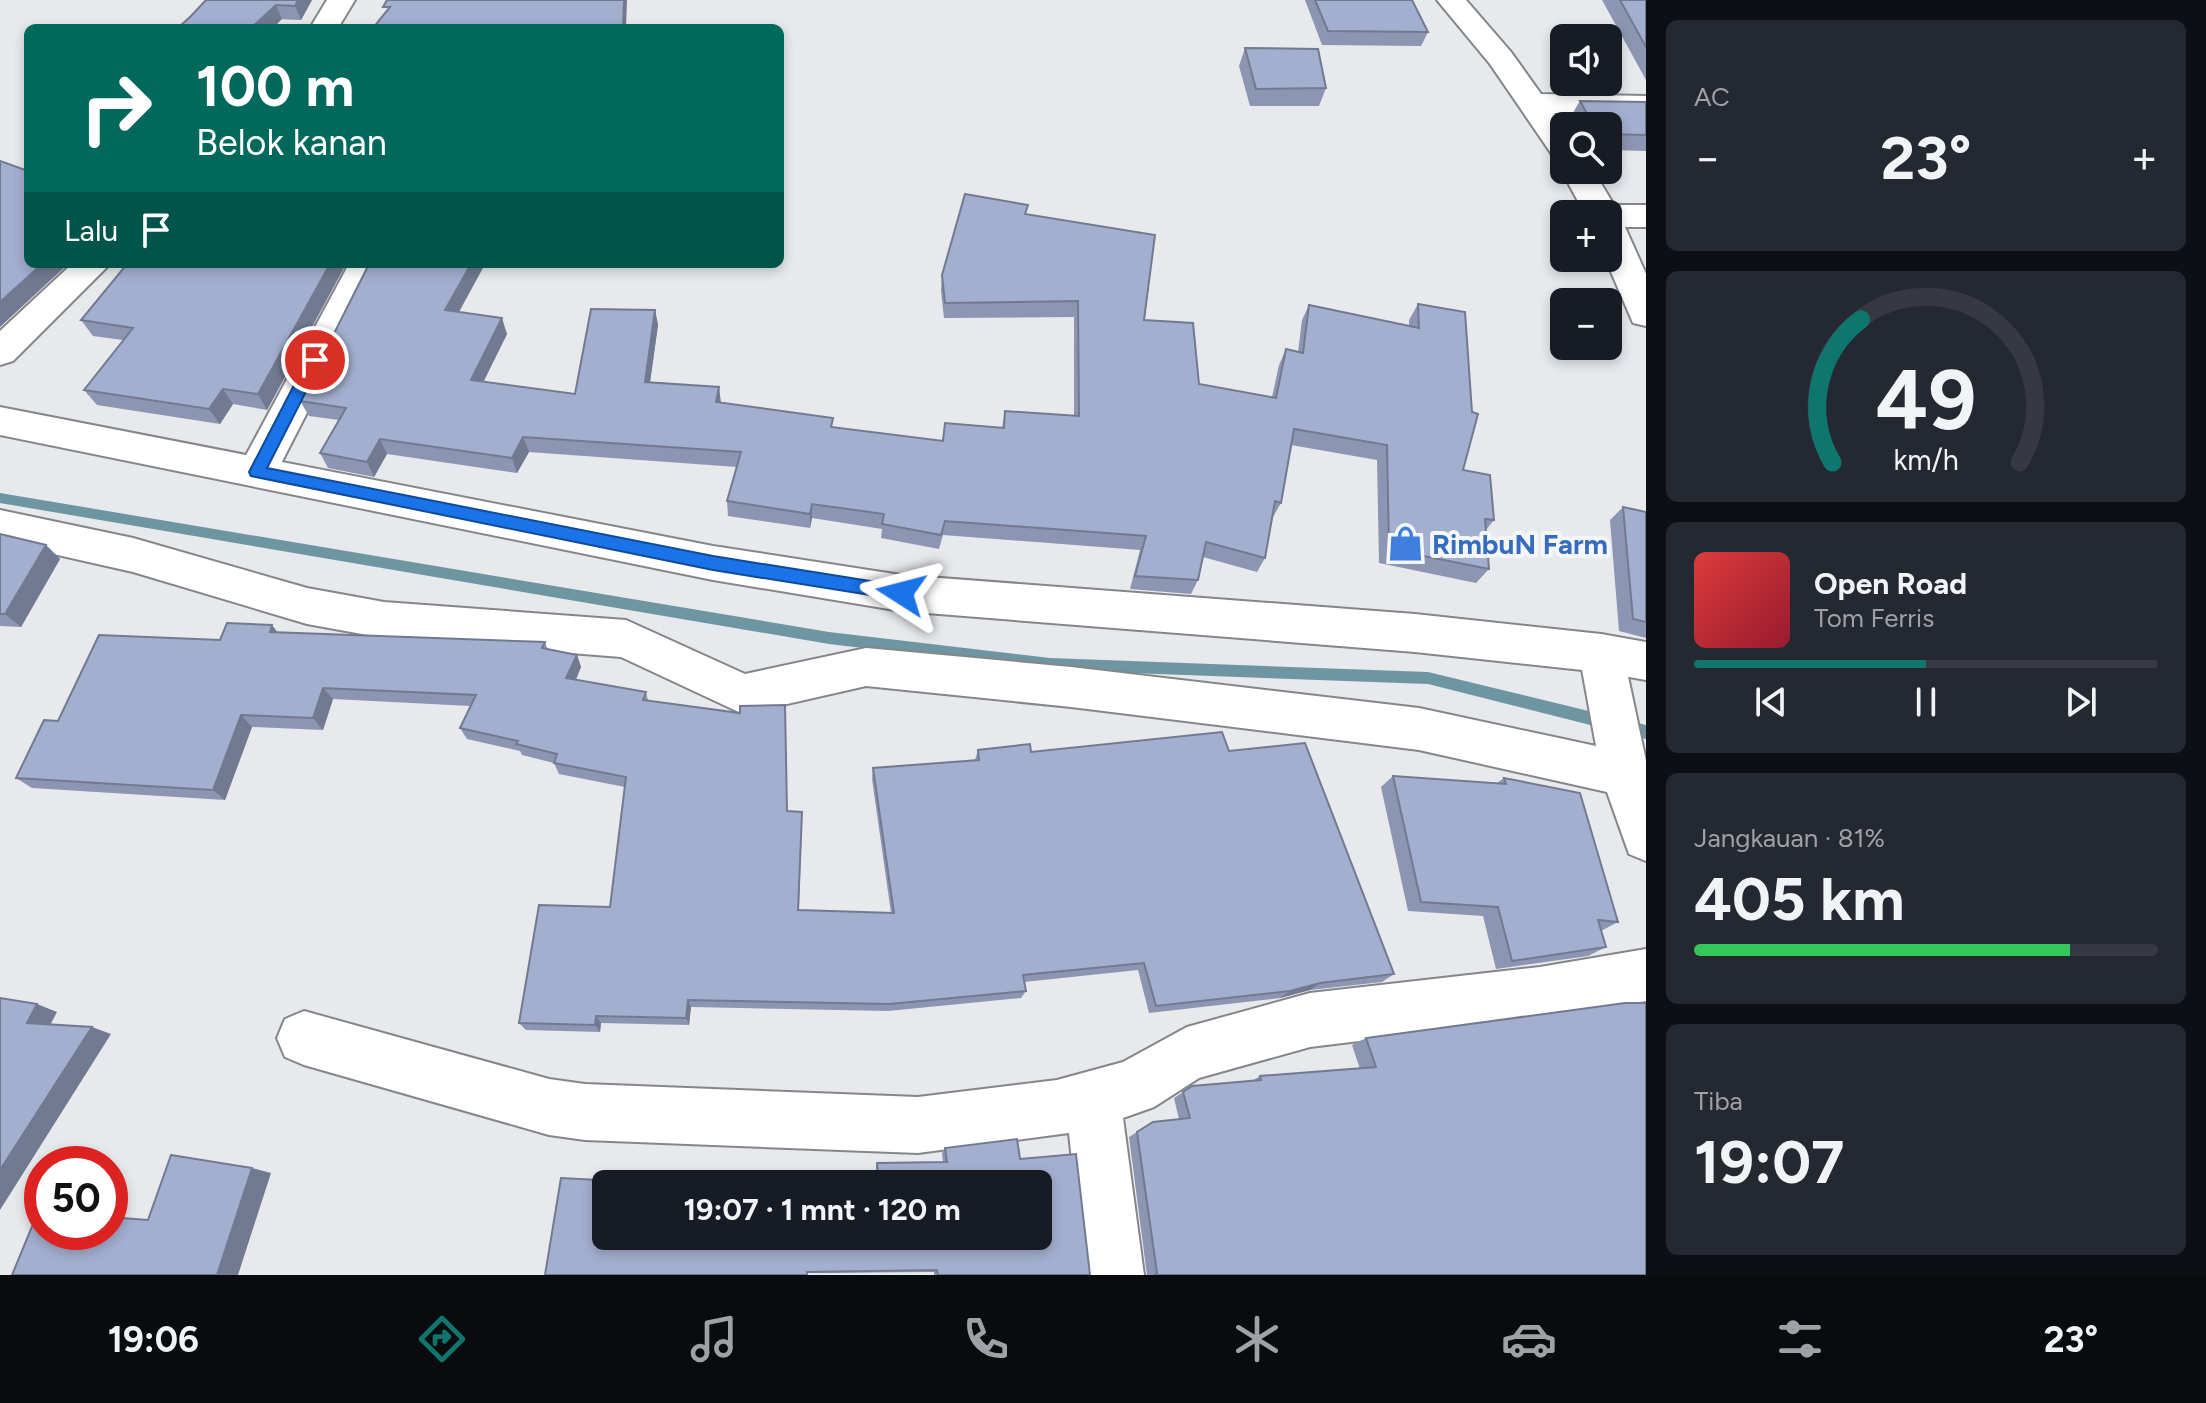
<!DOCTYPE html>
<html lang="id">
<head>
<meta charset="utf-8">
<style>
	:root { --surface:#171b24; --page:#242831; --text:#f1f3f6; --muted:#9ea1a6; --line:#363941; --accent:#0f766e }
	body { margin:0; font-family:Figtree,sans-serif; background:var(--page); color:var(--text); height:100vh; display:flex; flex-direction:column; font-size:30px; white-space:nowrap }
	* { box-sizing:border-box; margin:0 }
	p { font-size:26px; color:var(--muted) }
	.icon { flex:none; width:44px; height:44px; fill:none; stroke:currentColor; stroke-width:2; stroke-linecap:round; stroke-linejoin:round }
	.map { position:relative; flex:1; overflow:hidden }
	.drawer { display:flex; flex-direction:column; gap:20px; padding:20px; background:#0d0f14; width:560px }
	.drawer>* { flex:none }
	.banner { position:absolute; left:24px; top:24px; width:760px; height:244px; border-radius:12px; box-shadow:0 4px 12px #0003; background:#00695c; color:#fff; overflow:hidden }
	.buttons { position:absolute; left:1550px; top:24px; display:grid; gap:16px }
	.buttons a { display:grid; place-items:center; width:72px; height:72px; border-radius:12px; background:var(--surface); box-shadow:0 4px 12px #0003; font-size:40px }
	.speed { position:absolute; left:24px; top:1146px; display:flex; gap:16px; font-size:40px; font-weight:700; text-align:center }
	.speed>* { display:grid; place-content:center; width:104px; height:104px; border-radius:50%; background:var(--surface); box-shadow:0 4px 12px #0003; line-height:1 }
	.speed .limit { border:12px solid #d22; background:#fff; color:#111 }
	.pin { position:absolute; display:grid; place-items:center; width:68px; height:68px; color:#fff; margin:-34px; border:4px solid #fff; border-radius:50%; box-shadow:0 2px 8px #0007 }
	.me { position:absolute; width:88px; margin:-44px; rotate:279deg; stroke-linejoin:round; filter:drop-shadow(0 0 6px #0008) }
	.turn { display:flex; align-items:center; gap:28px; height:168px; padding:0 40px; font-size:36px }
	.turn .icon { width:104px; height:104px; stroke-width:2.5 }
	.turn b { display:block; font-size:56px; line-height:68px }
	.then { display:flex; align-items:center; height:76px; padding:0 40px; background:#0003; gap:16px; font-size:30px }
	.big { font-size:60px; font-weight:700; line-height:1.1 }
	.drawer .card { flex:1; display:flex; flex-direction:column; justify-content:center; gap:12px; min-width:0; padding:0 28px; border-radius:12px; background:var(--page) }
	.drawer .dial { align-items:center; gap:0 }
	.dial svg { height:208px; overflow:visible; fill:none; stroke:var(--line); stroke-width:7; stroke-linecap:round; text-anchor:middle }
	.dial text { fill:var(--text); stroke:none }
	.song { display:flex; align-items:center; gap:24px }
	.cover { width:96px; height:96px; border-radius:12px; background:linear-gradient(135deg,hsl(0 70% 55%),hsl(350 70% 35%)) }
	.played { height:8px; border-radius:4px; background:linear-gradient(90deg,var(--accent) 50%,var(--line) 50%) }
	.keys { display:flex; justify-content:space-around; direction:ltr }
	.heat { display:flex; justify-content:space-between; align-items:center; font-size:44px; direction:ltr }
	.charge { height:12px; border-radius:6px; background:linear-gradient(90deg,#34c759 81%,var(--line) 0) }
	.trip { position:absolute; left:592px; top:1170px; width:460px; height:80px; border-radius:12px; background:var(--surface); box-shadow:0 4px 12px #0003; font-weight:700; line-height:80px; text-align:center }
	.tabs { display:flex; height:128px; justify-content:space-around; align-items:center; background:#090b0e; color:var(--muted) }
	.tabs .icon { width:56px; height:56px }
	.tabs .selected { color:var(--accent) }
	.tabs b { font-size:36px; color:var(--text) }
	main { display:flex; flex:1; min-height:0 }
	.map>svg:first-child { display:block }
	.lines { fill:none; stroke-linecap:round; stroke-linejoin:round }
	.stream { fill:#6e96a2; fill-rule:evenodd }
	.street-casing { stroke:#84868a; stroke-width:4 }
	.secondary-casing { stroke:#84868a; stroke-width:4 }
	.street { fill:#fff; fill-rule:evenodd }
	.secondary { fill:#fff; fill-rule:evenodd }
	.wall { fill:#8c96b2 }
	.shaded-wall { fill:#727a91 }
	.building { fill:#a3afcf; stroke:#727a91; stroke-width:2 }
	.route { fill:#1a73e8; stroke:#114b97; stroke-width:2 }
	.labels { text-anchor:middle; stroke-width:8; stroke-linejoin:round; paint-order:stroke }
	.shop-label { font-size:28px; font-weight:bold; fill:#366cbe; stroke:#f4f6fa; text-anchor:start }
</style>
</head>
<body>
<main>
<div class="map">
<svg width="1646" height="1275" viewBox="0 0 1646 1275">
	<rect width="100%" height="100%" fill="#e7e9ed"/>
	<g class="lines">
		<path class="stream" d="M 0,493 L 829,632 L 1050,658 L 1428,672 L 1646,725 L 1646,739 L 1428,684 L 1050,670 L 829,644 L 0,503 Z"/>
		<defs>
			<path id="street" d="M 327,0 L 355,0 L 338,28 L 310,28 Z
				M 1437,0 L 1466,0 L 1511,52 L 1541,94 L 1646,96 L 1646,114 L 1554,113 L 1564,126 L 1564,159 L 1553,156 L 1490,64 Z
				M 1564,165 L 1564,170 L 1593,170 L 1614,205 L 1646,205 L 1646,227 L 1625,227 L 1646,274 L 1646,326 L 1633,323 L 1605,258 L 1608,258 L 1608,214 L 1585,214 L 1561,170 Z
				M 72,264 L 110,264 L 13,361 L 0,365 L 0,331 Z
				M 349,264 L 383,264 L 271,483 L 257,487 L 243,483 L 237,472 Z
				M 0,510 L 133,538 L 307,588 L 384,602 L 626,620 L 745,674 L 866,648 L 1071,667 L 1419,708 L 1596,746 L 1579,653 L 1585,640 L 1601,634 L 1617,640 L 1623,653 L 1646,761 L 1646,861 L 1629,854 L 1607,792 L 1419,750 L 1071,707 L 866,686 L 743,714 L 621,657 L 384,638 L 307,624 L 133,572 L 0,542 Z
				M 1646,949 L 1646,1001 L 1540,1019 L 1310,1047 L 1199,1078 L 1154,1107 L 1123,1118 L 1144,1275 L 1084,1275 L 1069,1133 L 918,1153 L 585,1140 L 549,1135 L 304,1065 L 285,1057 L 277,1038 L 285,1019 L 304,1011 L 549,1079 L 585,1084 L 918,1097 L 1057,1080 L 1123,1062 L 1187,1027 L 1310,993 L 1540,967 Z"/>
			<path id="secondary" d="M 0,407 L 713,546 L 901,575 L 1415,614 L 1601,634 L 1646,642 L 1646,680 L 1601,672 L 1415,652 L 901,611 L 713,580 L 0,435 Z"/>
		</defs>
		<use href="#street" class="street-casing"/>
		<use href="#secondary" class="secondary-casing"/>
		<use href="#street" class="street"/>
		<use href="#secondary" class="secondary"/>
	</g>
	<path class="wall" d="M 312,0 L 301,20 L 191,16 Z
		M 1305,0 L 1412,0 L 1428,32 L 1421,46 L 1322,45 Z
		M 1602,0 L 1646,0 L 1646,80 Z
		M 1245,48 L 1326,88 L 1319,106 L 1250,106 L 1239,66 Z
		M 1580,101 L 1646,102 L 1646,151 L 1608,150 L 1608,126 L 1576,126 L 1571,116 Z
		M 1026,214 L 1144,320 L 1199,384 L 1272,397 L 1279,365 L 1286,349 L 1298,352 L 1302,320 L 1309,305 L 1409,326 L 1409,320 L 1418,304 L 1463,470 L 1494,520 L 1486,530 L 1489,569 L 1476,583 L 1379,563 L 1377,460 L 1291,445 L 1281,503 L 1273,517 L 1265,558 L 1257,572 L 1203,557 L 1198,580 L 1191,594 L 1130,589 L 1140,550 L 943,535 L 939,549 L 881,538 L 882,529 L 812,518 L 810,528 L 728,516 L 727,501 L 737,467 L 529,452 L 517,473 L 387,454 L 374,477 L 328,468 L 320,453 L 339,420 L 309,416 L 300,401 L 369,264 L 485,264 L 459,312 L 507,334 L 483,382 L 575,394 L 655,310 L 658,325 L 650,382 L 721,403 L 833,427 L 942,441 L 945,423 L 1002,428 L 1005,411 L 1074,416 L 1074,317 L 944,318 L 941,291 L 942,275 Z
		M 127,264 L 346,264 L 267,410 L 233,404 L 220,424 L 97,405 L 84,390 L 123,340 L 93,336 L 81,320 Z
		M 1623,507 L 1646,512 L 1646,638 L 1619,631 L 1610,520 Z
		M 0,534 L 46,545 L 60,559 L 21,627 L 0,626 Z
		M 278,632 L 545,642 L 548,650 L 577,655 L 581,667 L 576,680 L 646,692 L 648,700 L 802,822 L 799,910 L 891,913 L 872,779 L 873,768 L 975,760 L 978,750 L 1031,752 L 1229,751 L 1394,974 L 1382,982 L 1310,990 L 1280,998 L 1149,1013 L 1138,970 L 1024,982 L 1026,991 L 1021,998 L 888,1011 L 691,1007 L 689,1025 L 601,1023 L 600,1032 L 526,1030 L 519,1023 L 610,907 L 625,787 L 559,774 L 554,763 L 522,755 L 520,751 L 467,739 L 460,728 L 470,706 L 333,699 L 323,730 L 252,727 L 225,800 L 32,788 L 16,778 L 58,721 L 220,640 Z
		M 1393,776 L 1497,783 L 1504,778 L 1618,922 L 1601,931 L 1606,947 L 1588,956 L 1496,969 L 1483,916 L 1408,911 L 1381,787 Z
		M 1366,1038 L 1646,1275 L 1147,1275 L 1129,1137 L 1153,1122 L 1179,1119 L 1174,1098 L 1192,1086 L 1252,1081 L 1260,1076 L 1360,1069 L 1352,1045 Z
		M 945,1148 L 1020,1159 L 1090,1275 L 934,1275 L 934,1272 L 808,1273 L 606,1236 L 799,1183 L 876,1174 L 876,1167 L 877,1163 L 943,1162 L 942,1153 Z"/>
	<path class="shaded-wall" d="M 298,0 L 312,0 L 301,20 L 295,6 Z
		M 624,0 L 627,0 L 626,28 L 623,28 Z
		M 276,5 L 282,19 L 273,28 L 251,28 Z
		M 42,264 L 68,264 L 0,327 L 0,302 Z
		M 330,264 L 346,264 L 267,410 L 258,394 Z
		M 471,264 L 485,264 L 451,326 L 445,310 Z
		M 655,310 L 658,325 L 648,397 L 645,382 Z
		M 502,318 L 507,334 L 477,395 L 471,380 Z
		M 719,387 L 721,403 L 716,402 Z
		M 223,389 L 233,404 L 220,424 L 209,409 Z
		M 523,437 L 529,452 L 517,473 L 512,458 Z
		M 380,439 L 387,454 L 374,477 L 367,462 Z
		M 812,504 L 812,518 L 810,528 L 810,514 Z
		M 46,545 L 60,559 L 21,627 L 5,614 Z
		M 272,625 L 282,638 L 270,632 Z
		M 577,655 L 581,667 L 571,690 L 566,678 Z
		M 323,688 L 333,699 L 323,730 L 313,718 Z
		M 241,715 L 252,727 L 225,800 L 213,790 Z
		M 1320,983 L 1310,990 L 1280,998 L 1290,991 Z
		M 688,1000 L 691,1007 L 689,1025 L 686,1018 Z
		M 37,1004 L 57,1012 L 47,1031 L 27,1023 Z
		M 596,1016 L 601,1023 L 600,1032 L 595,1025 Z
		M 92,1027 L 111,1034 L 0,1210 L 0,1170 Z
		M 252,1168 L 271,1173 L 238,1275 L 217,1275 Z"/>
	<path class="building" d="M 206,0 L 298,0 L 295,6 L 276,5 L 251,28 L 178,28 L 191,16 Z
		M 387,0 L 624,0 L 623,28 L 373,28 L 390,7 L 383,7 Z
		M 1315,0 L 1412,0 L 1428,32 L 1328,31 Z
		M 1620,0 L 1646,0 L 1646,47 Z
		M 1245,48 L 1318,49 L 1326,88 L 1256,89 Z
		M 1580,101 L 1646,102 L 1646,135 L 1608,134 L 1608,126 L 1594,126 Z
		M 0,161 L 28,171 L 28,264 L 42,264 L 0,302 Z
		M 965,194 L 1028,205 L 1025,214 L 1155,235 L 1144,320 L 1193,323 L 1199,384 L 1276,398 L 1286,349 L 1303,353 L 1309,305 L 1419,328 L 1418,304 L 1465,312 L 1472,412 L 1478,414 L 1463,470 L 1490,475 L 1494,520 L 1485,519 L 1489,569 L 1389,549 L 1387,445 L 1294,429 L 1281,503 L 1275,501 L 1265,558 L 1206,542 L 1198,580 L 1135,576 L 1146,536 L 945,521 L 941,535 L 882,524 L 884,514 L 812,504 L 810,514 L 727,501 L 741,452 L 523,437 L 512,458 L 380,439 L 367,462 L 320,453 L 346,408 L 300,401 L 369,264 L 471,264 L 445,310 L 502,318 L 471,380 L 575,394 L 591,309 L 655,310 L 645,382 L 719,387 L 716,402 L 833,418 L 831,427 L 943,441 L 945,423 L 1004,428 L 1005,411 L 1079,416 L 1078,301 L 945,303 L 942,275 Z
		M 127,264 L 330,264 L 258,394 L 223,389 L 209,409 L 84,390 L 133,328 L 81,320 Z
		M 1623,507 L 1646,512 L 1646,622 L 1633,619 Z
		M 0,534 L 46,545 L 5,614 L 0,614 Z
		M 227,623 L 272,625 L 270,632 L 545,642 L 542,648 L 577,655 L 566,678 L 646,692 L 643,700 L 740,713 L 740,706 L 785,705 L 787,811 L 802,812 L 798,910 L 894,913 L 873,768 L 979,760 L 978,750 L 1030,744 L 1031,752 L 1222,732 L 1229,751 L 1305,743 L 1394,974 L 1320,983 L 1290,991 L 1156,1006 L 1144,963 L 1023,975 L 1026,991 L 889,1004 L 688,1000 L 686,1018 L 596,1016 L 595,1025 L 519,1023 L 539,905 L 610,907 L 626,777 L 554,763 L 557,754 L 516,744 L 518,741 L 460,728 L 476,695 L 323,688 L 313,718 L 241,715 L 213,790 L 16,778 L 44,720 L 58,721 L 99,635 L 220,640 Z
		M 1393,776 L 1506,784 L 1504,778 L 1580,793 L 1618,922 L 1598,920 L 1606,947 L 1512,961 L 1498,907 L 1421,902 Z
		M 0,998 L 37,1004 L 27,1023 L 92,1027 L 0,1170 Z
		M 1625,1003 L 1646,1003 L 1646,1275 L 1155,1275 L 1157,1273 L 1137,1132 L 1153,1122 L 1190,1118 L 1183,1092 L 1192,1086 L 1261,1080 L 1260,1076 L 1376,1067 L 1366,1038 Z
		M 1017,1139 L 1020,1159 L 1076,1154 L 1090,1275 L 938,1275 L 937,1270 L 807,1272 L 807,1275 L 545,1275 L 561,1178 L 677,1184 L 606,1184 L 606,1236 L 1038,1236 L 1038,1184 L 725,1184 L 725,1181 L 799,1183 L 799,1174 L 878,1174 L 877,1163 L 947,1162 L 945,1148 Z
		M 171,1155 L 252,1168 L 217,1275 L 12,1275 L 38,1212 L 42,1212 L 42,1232 L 110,1232 L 110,1217 L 148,1220 Z"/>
	<path class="route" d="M 315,355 L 322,360 L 267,468 L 713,556 L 901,586 L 909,593 L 901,600 L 713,570 L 251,476 L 249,472 L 307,360 Z"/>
	<defs>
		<symbol id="shop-bare" viewBox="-9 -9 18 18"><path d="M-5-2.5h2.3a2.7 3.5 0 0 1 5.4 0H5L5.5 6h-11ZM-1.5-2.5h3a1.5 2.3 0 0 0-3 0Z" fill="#3f7fe0" stroke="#f4f6fa" stroke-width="2.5" paint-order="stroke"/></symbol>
	</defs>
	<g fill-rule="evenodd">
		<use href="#shop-bare" x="1380" y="518" width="51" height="51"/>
	</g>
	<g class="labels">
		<g class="shop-label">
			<text x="1432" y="554">RimbuN Farm</text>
		</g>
	</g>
</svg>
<div class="buttons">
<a><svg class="icon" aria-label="sound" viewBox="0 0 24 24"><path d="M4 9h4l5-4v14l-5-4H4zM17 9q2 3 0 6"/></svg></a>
<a><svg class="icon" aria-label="search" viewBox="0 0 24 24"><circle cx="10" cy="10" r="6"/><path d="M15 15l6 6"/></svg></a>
<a>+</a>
<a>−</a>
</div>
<div class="speed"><div class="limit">50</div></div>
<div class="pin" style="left:315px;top:360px;background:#d93025"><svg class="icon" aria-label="arrive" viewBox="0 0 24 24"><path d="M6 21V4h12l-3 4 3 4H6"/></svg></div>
<svg class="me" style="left:901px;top:593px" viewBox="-20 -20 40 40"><path d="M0-17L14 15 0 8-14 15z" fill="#1a73e8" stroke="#fff" stroke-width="4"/></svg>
<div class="trip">19:07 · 1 mnt · 120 m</div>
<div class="banner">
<div class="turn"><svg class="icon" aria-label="right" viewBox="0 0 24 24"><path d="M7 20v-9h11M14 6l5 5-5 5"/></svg><div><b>100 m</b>Belok kanan</div></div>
<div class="then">Lalu<svg class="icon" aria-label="arrive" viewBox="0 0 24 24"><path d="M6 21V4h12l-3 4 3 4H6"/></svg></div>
</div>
</div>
<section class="drawer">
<div class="card"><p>AC</p>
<div class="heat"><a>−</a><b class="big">23°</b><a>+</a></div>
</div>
<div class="card dial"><svg viewBox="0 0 100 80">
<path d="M14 69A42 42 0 1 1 86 69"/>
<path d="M14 69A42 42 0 0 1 25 14" stroke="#0f766e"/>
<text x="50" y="56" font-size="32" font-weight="700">49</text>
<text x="50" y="72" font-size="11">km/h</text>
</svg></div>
<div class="card">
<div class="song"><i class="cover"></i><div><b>Open Road</b><p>Tom Ferris</p></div></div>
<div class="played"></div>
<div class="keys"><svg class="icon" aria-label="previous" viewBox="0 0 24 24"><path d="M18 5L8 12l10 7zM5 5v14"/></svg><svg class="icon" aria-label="pause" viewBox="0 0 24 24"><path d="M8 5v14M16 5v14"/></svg><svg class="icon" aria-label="next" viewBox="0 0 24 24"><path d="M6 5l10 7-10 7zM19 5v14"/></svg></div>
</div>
<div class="card"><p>Jangkauan · 81%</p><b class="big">405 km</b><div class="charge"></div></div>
<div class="card"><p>Tiba</p><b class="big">19:07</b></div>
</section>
</main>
<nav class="tabs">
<b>19:06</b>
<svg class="icon selected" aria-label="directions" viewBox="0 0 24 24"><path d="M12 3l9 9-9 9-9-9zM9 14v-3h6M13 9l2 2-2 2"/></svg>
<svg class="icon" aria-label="music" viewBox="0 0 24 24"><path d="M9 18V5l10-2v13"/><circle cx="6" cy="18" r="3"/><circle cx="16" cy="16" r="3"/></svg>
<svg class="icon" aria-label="phone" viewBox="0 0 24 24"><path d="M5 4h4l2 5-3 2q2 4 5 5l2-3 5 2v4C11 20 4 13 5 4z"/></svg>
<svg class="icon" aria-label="climate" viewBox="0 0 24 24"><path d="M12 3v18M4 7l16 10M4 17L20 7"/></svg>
<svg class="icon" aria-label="car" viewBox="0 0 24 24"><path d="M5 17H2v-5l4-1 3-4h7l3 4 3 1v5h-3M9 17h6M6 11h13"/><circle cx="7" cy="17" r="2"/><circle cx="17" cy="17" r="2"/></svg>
<svg class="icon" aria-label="filters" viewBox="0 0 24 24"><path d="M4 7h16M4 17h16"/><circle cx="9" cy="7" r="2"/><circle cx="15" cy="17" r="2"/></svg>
<b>23°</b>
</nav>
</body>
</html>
